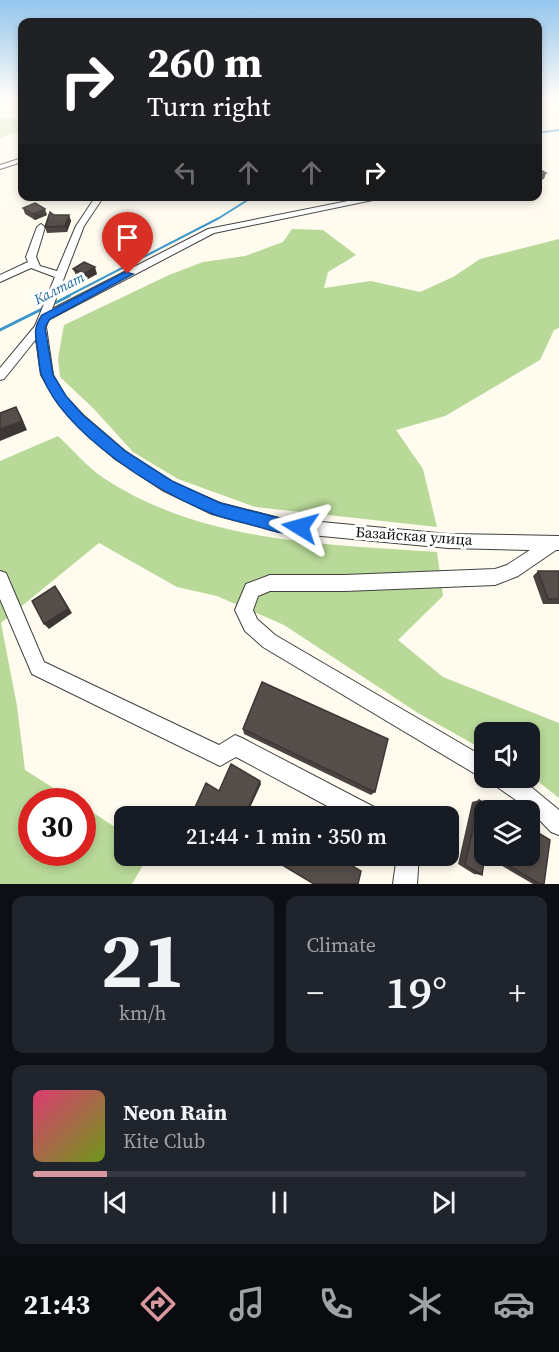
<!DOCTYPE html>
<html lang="en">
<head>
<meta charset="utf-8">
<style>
	:root { --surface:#171b24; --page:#20242c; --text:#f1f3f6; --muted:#9ea1a6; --line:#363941; --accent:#d9989f }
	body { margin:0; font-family:"Source Serif 4",serif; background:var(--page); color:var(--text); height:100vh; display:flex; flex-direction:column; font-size:22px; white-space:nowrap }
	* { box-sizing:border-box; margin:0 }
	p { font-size:20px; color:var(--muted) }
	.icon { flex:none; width:33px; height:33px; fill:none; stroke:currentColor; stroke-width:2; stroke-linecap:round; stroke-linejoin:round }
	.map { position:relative; height:884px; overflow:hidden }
	.details { display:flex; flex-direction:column; gap:12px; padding:12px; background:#0d0f14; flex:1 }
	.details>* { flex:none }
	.hud { position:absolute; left:18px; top:18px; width:524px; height:183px; border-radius:12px; box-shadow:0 3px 9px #0003; background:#202124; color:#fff; overflow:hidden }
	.fabs { position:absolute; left:474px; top:722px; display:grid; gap:12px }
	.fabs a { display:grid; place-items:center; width:66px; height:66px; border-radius:12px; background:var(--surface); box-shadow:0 3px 9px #0003; font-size:30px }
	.speed { position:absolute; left:18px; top:788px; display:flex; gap:12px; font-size:30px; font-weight:700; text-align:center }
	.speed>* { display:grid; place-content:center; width:78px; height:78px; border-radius:50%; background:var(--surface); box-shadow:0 3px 9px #0003; line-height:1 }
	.speed .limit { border:9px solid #d22; background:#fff; color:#111 }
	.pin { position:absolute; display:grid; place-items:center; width:51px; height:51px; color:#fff; margin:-62px -26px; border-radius:50% 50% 50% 0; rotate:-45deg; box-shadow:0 0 6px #0007 }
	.pin .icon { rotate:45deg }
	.me { position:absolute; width:66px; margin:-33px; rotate:278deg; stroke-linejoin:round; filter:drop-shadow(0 0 4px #0008) }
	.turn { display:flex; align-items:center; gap:21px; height:126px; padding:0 30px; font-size:27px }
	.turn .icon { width:78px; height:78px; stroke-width:2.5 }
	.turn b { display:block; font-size:42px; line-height:51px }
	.lanes { display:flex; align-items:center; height:57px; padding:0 30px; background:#0003; justify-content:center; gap:30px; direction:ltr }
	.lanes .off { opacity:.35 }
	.big { font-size:45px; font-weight:600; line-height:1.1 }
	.details .card { flex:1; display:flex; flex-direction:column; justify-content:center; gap:9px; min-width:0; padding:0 21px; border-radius:12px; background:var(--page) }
	.details .dial { align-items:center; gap:0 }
	.dial b { font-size:78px; line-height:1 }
	.song { display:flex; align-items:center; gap:18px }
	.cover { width:72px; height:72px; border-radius:9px; background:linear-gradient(135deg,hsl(340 70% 55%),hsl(80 70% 35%)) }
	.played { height:6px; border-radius:3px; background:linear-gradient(90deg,var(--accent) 15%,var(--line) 15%) }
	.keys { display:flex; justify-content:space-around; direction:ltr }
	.heat { display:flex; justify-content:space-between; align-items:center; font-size:33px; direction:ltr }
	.details .tiles { flex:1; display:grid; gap:12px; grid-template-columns:1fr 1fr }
	.card:last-child { grid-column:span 2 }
	.trip { position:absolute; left:114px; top:806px; width:345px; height:60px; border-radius:12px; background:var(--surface); box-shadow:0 3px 9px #0003; font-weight:600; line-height:60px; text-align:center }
	.dock { display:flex; height:96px; justify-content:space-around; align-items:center; background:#090b0e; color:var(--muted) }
	.dock .icon { width:42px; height:42px }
	.dock .current { color:var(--accent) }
	.dock b { font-size:27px; color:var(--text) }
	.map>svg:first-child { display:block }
	.green { fill:#d3e8b9 }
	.forest { fill:#b8d998 }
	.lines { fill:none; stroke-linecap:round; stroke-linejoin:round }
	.stream-far1 { stroke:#3c98cb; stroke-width:2 }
	.stream { stroke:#3c98cb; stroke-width:3 }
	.minor-casing { stroke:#414141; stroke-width:2 }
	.minor { fill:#fff; fill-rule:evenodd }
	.wall { fill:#4a4340 }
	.shaded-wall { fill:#3c3734 }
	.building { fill:#564e4a; stroke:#3c3734; stroke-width:1.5 }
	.route { fill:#1a73e8; stroke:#114b97; stroke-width:1.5 }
	.labels { text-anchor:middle; stroke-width:6; stroke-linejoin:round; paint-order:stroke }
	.far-water-label { font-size:14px; font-style:italic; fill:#19699d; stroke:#fff }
	.street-label { font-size:15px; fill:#0e0e0e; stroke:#fff }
</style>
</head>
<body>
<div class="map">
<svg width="559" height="884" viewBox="0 0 559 884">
	<rect width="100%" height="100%" fill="#fffbef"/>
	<path class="green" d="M 0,117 L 22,120 L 22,130 L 0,138 Z"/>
	<path class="forest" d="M 292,229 L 323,230 L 356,255 L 328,272 L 324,288 L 371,281 L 420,292 L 453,277 L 480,259 L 559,239 L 559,328 L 554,330 L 540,360 L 445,416 L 396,430 L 423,469 L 437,527 L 255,507 L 178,479 L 133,452 L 93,408 L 60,377 L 58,358 L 64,325 L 169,275 L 203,262 L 245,256 L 283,242 Z
		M 58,436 C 73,450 88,468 105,479 C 204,543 324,544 437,552 L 443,596 L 398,640 L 443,677 L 559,723 L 559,798 L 530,775 L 530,732 L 484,732 L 484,750 L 418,713 L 284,625 L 217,596 L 177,587 L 99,543 L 1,623 L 17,706 L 25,770 L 74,801 L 32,801 L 32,852 L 82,852 L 83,806 L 124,833 L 124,855 L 149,855 L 132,884 L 0,884 L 0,461 Z"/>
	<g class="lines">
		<path class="stream-far1" d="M 537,133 L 559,130
			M 66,297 L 219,218 L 254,196"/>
		<path class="stream" d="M 51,305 L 69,296
			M 0,330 L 44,308"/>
		<defs>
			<path id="minor" d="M 22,158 L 22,162 L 0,169 L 0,165 Z
				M 96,196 L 104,196 L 84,226 L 52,309 L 208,229 L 373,196 L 392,196 L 214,233 L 48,320 L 46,327 L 53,375 L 65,396 L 83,415 L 125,451 L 172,482 L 220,503 L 279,518 L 448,534 L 559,536 L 559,550 L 556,550 L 518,576 L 495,585 L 345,591 L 270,591 L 258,596 L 253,610 L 257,619 L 275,635 L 484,757 L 484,777 L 487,777 L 484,778 L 477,775 L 263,647 L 245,631 L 235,610 L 246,584 L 270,575 L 345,575 L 495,569 L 507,565 L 530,550 L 448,548 L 279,532 L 212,514 L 162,490 L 115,459 L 73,421 L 57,402 L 41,375 L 36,339 L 4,379 L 0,380 L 0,368 L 35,326 L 55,277 L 31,268 L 0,282 L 0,275 L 28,262 L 26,257 L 37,227 L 41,224 L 45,227 L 36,257 L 40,266 L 57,271 L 76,226 Z
				M 0,571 L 6,573 L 44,662 L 219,745 L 235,735 L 242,738 L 376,808 L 379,816 L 346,816 L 236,757 L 220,766 L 32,674 L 0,599 Z
				M 490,777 L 519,777 L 559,810 L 559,835 L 551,832 L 530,810 L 493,784 Z
				M 397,855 L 419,855 L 417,884 L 393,884 Z"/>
		</defs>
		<use href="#minor" class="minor-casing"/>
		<use href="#minor" class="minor"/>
	</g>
	<path class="wall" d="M 23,208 L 47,215 L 35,220 L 25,214 Z
		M 54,215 L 69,215 L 71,221 L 67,232 L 47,233 L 45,227 Z
		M 73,269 L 97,274 L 86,280 L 76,275 Z
		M 538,571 L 559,571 L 559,604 L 543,604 L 533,576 Z
		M 243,729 L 375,792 L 371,795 L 244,734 Z
		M 479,800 L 484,855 L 530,855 L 544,884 L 533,884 L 485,856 L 482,875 L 474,874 L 458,864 L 472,802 Z"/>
	<path class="shaded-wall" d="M 546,173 L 544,179 L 537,181 L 537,176 Z
		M 347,196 L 359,196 L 347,199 Z
		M 45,209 L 47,215 L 35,220 L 33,214 Z
		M 69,215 L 71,221 L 67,232 L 65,226 Z
		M 95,267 L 97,274 L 86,280 L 84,274 Z
		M 16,407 L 21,416 L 27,430 L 0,441 L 0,429 Z
		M 55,586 L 59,591 L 72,613 L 49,629 L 44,624 Z
		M 260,781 L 261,784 L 249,810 L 248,809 Z"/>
	<path class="building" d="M 537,168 L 546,173 L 537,176 Z
		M 35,203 L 45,209 L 33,214 L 23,208 Z
		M 50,212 L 54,215 L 69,215 L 65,226 L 45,227 Z
		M 84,262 L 95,267 L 84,274 L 73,269 Z
		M 16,407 L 22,421 L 0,429 L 0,413 Z
		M 538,571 L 559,571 L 559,599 L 548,599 Z
		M 55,586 L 68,609 L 44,624 L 32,601 Z
		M 262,682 L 388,739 L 375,792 L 243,729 Z
		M 231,764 L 260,781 L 248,809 L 260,816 L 195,816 L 192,814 L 206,783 L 219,791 Z
		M 479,800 L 497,810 L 484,810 L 484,855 L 485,855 L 482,875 L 465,865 Z
		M 314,808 L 329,816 L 311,816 Z
		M 530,828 L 550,840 L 544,884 L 540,884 L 491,855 L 530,855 Z
		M 280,855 L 343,855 L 341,859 L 361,871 L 358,884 L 314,884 L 277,862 Z"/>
	<linearGradient id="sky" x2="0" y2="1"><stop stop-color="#93c5ed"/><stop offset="0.44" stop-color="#fffdf8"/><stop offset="1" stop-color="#fffdf8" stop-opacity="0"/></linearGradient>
	<rect width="559" height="222" fill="url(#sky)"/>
	<path class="route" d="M 125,272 L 133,274 L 50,319 L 45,327 L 53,375 L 66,396 L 83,415 L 125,451 L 172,481 L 220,503 L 279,518 L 306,522 L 308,527 L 306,532 C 289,538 268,529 252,525 C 239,521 225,519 213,514 C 155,491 66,435 42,376 C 39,369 39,360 38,353 C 36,336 32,330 42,315 Z"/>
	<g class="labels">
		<g class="far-water-label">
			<text transform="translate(59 288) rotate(-27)" y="5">Калтат</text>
		</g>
		<g class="street-label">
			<text transform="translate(414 536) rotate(4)" y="5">Базайская улица</text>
		</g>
	</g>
</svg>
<div class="fabs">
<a><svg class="icon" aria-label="sound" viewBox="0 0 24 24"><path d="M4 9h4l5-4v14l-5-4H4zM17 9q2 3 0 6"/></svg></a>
<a><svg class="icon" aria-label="layers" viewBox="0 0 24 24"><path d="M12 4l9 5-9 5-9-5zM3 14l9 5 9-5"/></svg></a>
</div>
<div class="speed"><div class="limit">30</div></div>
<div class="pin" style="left:128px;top:274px;background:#d93025"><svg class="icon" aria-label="arrive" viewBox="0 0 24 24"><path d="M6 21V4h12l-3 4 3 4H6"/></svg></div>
<svg class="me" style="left:300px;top:527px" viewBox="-20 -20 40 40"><path d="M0-17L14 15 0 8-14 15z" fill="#1a73e8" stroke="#fff" stroke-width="4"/></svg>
<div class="trip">21:44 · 1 min · 350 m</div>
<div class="hud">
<div class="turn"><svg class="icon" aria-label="right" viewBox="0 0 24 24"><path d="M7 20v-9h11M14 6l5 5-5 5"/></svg><div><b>260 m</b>Turn right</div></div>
<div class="lanes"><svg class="icon off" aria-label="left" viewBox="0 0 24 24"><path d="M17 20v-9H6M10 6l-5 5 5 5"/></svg><svg class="icon off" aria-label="ahead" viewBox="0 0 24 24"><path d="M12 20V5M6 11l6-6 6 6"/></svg><svg class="icon off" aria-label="ahead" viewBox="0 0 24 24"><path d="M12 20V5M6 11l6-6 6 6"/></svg><svg class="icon" aria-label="right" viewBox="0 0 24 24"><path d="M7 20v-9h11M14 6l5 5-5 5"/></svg></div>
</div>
</div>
<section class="details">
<div class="tiles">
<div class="card dial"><b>21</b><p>km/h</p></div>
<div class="card"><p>Climate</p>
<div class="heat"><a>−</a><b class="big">19°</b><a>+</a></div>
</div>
<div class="card">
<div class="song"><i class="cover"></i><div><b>Neon Rain</b><p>Kite Club</p></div></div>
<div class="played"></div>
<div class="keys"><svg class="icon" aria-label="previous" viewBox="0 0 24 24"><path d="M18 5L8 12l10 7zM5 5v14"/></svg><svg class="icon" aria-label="pause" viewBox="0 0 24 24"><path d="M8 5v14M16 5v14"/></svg><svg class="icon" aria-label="next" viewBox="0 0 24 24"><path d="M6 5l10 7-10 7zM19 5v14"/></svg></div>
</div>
</div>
</section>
<nav class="dock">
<b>21:43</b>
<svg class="icon current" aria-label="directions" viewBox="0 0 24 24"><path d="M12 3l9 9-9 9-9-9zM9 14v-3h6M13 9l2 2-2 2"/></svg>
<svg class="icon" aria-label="music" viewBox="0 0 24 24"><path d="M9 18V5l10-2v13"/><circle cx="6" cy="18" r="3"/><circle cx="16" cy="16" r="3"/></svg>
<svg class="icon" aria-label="phone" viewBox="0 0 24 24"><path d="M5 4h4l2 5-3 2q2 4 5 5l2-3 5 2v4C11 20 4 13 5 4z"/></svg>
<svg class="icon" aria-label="climate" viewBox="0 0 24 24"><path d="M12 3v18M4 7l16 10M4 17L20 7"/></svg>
<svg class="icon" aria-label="car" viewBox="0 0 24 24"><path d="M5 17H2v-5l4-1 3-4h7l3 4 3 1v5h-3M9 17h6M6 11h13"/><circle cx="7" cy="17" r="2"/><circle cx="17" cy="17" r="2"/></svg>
</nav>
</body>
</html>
